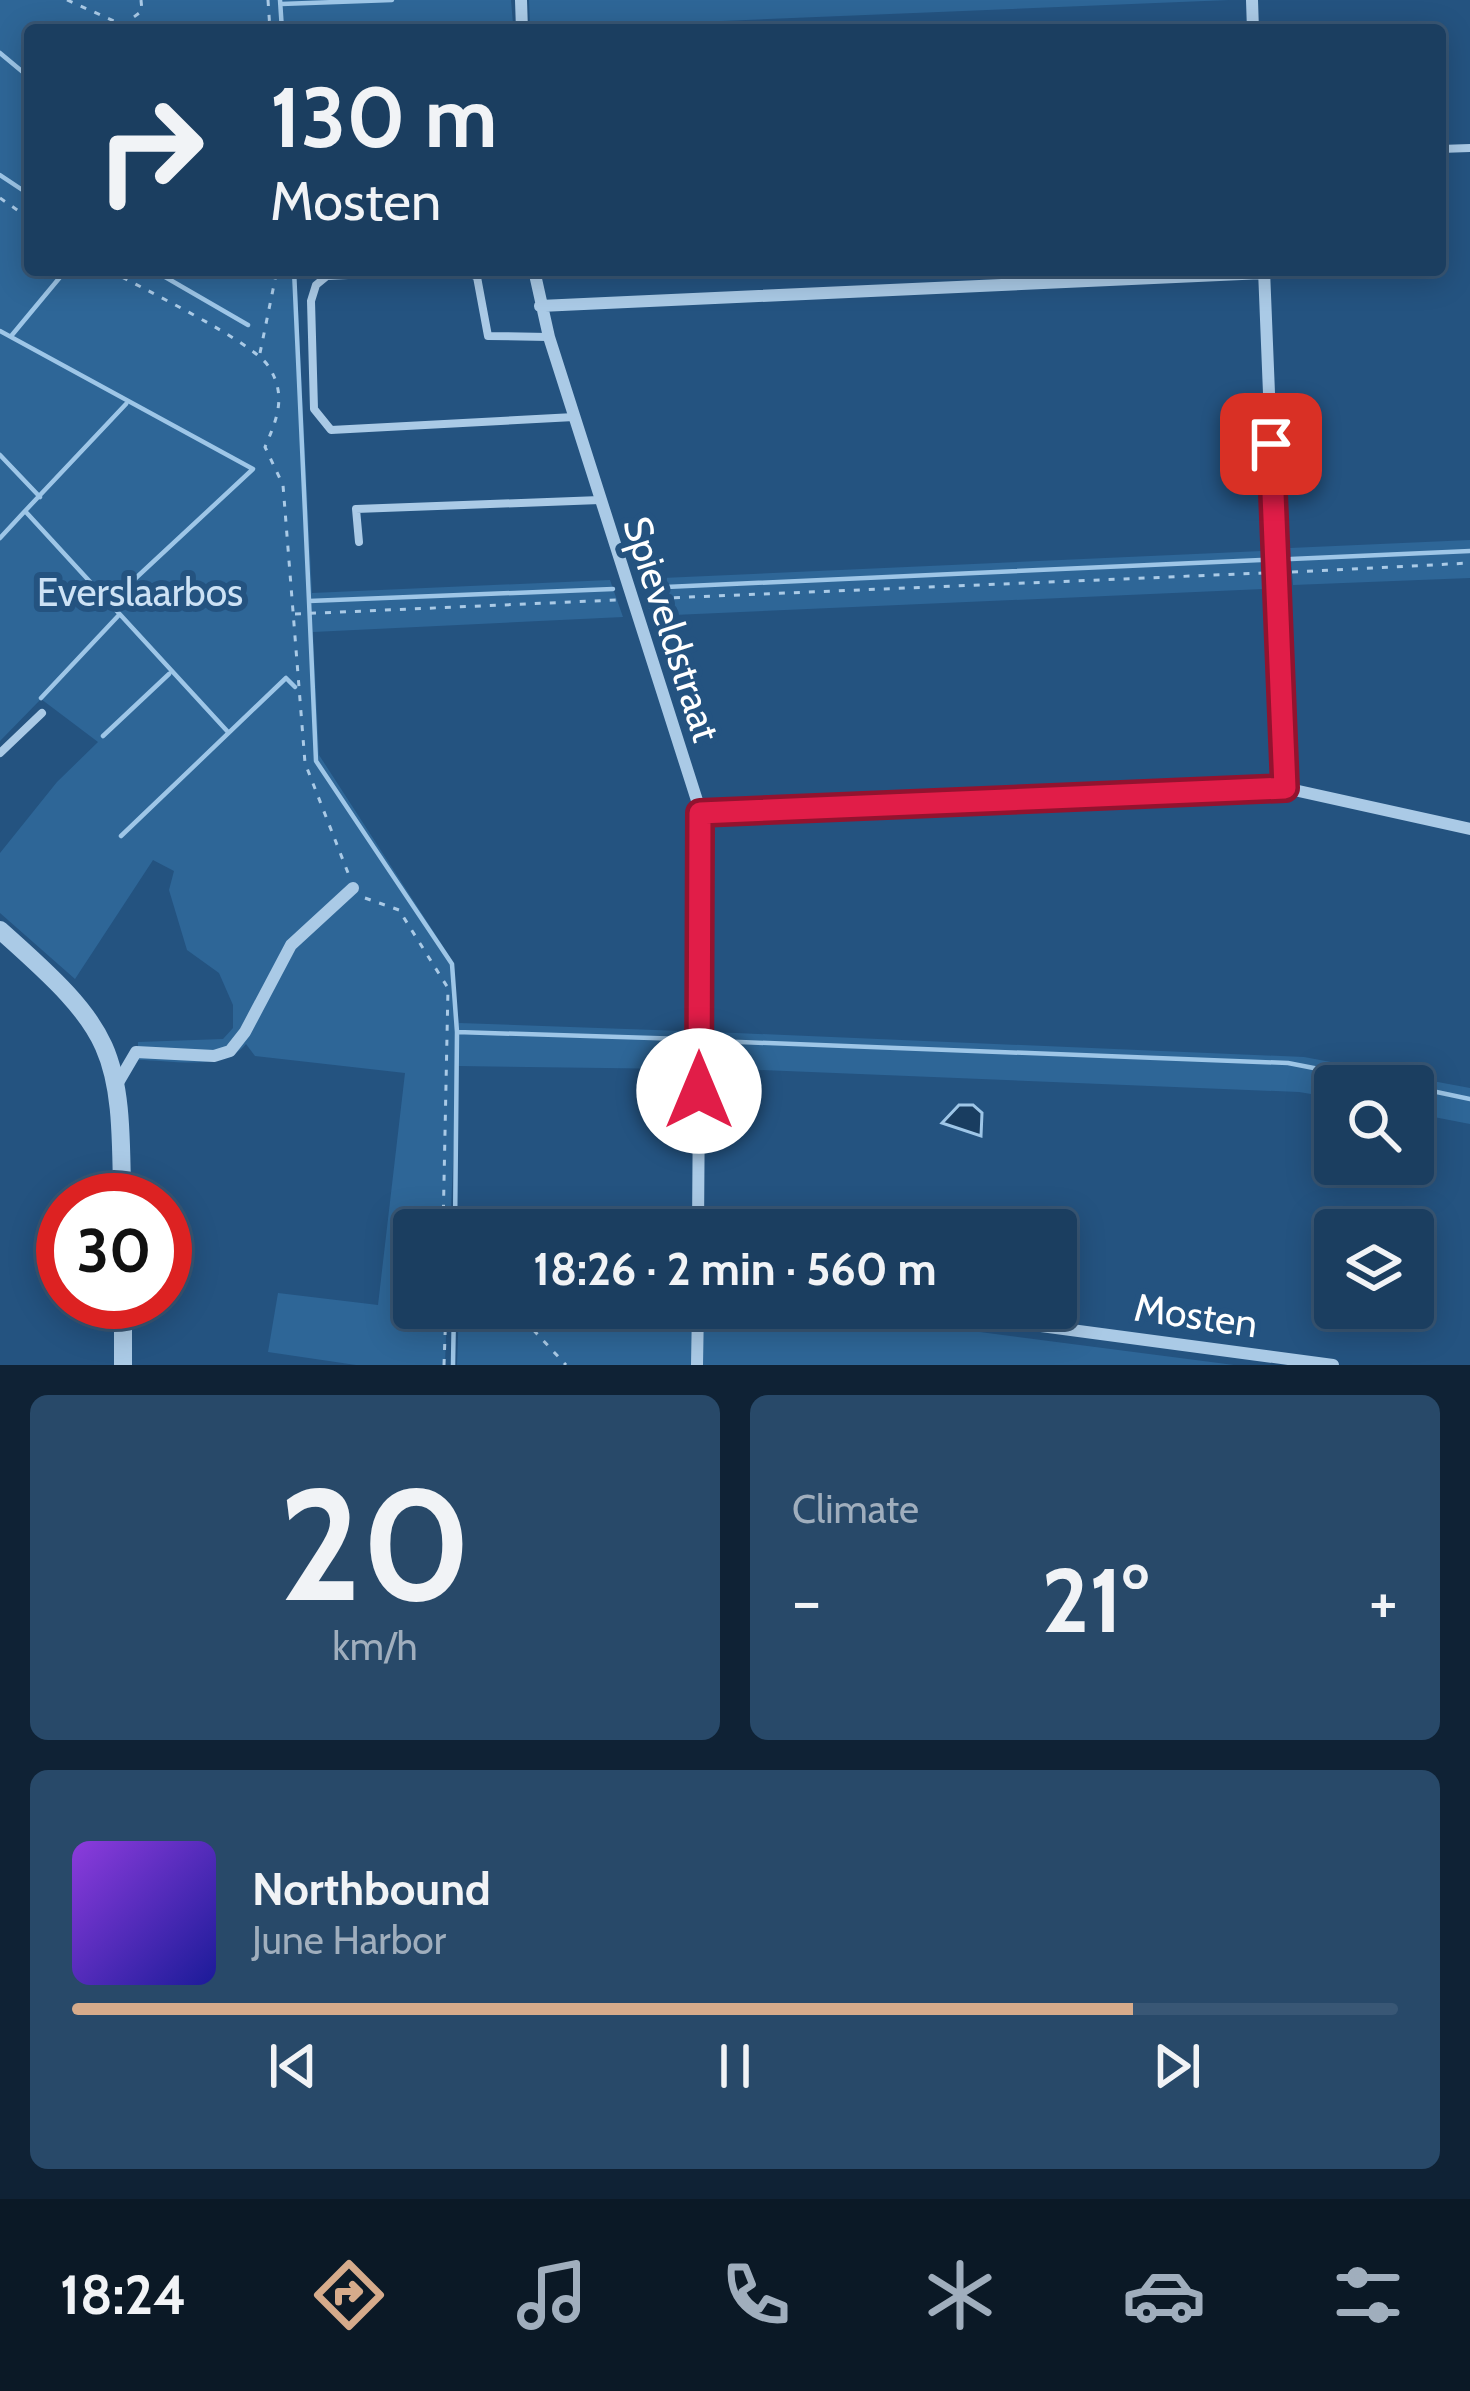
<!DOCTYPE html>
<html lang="en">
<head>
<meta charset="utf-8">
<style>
	:root { --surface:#1b3e60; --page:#284969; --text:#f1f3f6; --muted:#a0aebd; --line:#395775; --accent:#d6ab8b }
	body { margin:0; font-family:Cabin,sans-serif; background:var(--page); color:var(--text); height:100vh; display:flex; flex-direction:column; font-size:45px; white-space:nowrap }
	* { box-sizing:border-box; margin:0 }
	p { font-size:39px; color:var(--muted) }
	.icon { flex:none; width:66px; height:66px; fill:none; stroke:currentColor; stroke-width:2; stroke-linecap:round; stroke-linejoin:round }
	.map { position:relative; height:1365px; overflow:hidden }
	.panel { display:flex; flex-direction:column; gap:30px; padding:30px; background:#0f2235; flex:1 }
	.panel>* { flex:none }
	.guide { position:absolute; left:24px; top:24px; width:1422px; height:252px; border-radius:12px; box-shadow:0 6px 30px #0003,0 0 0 3px var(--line); background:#1b3e60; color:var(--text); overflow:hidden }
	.fabs { position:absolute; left:1314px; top:1065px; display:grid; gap:24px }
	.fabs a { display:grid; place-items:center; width:120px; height:120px; border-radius:12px; background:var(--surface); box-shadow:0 6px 30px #0003,0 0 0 3px var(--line); font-size:60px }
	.speed { position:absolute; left:36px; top:1173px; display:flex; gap:24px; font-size:60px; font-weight:700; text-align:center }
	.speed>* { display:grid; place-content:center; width:156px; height:156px; border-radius:50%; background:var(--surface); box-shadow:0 6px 30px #0003,0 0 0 3px var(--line); line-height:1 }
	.speed .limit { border:18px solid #d22; background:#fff; color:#111 }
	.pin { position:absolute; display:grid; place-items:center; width:102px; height:102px; color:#fff; margin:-51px; border-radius:24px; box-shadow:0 6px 18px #0006 }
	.me { position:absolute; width:132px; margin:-66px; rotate:0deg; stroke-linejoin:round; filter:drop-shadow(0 0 9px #0008) }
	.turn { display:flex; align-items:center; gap:42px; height:252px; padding:0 48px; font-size:54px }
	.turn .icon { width:156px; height:156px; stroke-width:2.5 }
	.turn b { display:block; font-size:84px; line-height:102px }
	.big { font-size:90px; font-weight:800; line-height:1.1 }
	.panel .tile { flex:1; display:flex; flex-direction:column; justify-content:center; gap:18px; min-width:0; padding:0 42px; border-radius:18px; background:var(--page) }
	.panel .dial { align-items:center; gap:0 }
	.dial b { font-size:156px; line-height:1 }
	.song { display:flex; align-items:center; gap:36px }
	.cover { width:144px; height:144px; border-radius:18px; background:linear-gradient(135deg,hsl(270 70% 55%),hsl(240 70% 35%)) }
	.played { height:12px; border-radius:6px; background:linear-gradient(90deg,var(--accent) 80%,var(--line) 80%) }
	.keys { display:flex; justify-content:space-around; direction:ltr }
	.heat { display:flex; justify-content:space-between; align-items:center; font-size:66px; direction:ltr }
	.panel .tiles { flex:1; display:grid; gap:30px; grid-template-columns:1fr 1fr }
	.tile:last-child { grid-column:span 2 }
	.trip { position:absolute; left:393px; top:1209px; width:684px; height:120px; border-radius:12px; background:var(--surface); box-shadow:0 6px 30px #0003,0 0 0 3px var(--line); font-weight:800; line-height:120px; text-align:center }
	.tab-bar { display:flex; height:192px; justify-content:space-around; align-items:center; background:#0b1926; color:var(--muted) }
	.tab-bar .icon { width:84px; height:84px }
	.tab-bar .selected { color:var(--accent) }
	.tab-bar b { font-size:54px; color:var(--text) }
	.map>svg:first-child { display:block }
	.green { fill:#2e6697 }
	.water { fill:#193d60; stroke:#9ec6e7; stroke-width:3 }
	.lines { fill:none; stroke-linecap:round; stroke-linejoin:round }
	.stream { stroke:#9ec6e7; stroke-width:4.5 }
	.path { stroke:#aacae6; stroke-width:3; stroke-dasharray:6 9; stroke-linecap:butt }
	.service { stroke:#aacae6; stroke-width:8 }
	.minor { stroke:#aacae6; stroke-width:12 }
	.tertiary { stroke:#aacae6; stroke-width:18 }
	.route-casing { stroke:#92132f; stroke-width:30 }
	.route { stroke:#e11d48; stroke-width:21 }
	.labels { text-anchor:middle; stroke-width:12; stroke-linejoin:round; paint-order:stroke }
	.park-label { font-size:39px; fill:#cde2f5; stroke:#245380 }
	.street-label { font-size:39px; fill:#fff; stroke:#245380 }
</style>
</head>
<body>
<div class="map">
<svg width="1470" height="1365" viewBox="0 0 1470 1365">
	<rect width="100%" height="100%" fill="#245380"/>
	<path class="green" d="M 0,0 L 511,0 L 513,24 L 507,28 L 30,30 L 30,270 L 296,270 L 312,593 L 610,580 L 623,617 L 313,632 L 319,755 L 450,957 L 459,1023 L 682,1031 L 682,1069 L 459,1066 L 458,1054 L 450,1230 L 414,1230 L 414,1308 L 447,1308 L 445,1365 L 356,1365 L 268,1352 L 278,1293 L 378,1305 L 405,1073 L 255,1056 L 246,1044 C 223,1072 172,1060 138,1060 L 138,1042 L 223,1039 L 233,1028 L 233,1005 L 219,973 L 187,950 L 169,890 L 174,871 L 153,860 L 75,979 L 0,913 L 0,853 L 57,782 L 98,742 L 41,699 L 0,741 Z
		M 529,0 L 1229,0 L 530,29 Z
		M 1470,540 L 1470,578 L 1293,585 L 1290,548 Z
		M 1262,551 L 1263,589 L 651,616 L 640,579 Z
		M 713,1032 L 1304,1057 L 1470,1088 L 1470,1124 L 1413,1113 L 1413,1086 L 1335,1086 L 1335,1098 L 1299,1092 L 712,1068 Z
		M 459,1308 L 796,1308 L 1234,1365 L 457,1365 Z"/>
	<path class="water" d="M 959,1105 L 973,1105 L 982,1113 L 981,1136 L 942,1123 Z"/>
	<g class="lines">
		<path class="stream" d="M 280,0 L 282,30
			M 281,4 L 392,0
			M 0,53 L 30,78
			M 0,175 L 30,195
			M 153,270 L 248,325
			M 294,270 L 309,601 L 613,589
			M 0,331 L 253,469 L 109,603
			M 12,335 L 66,270
			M 0,455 L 40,497
			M 25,511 L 126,404
			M 0,538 L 25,511 L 228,732
			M 1291,559 L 1470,551
			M 644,588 L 1261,560
			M 309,601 L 316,761 L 452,964 L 457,1032 L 684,1039
			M 41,698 L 119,615
			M 103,736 L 169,674
			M 121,836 L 286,678 L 295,687
			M 715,1041 L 1288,1063 L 1406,1086
			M 1413,1087 L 1470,1099
			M 455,1230 L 457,1032
			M 453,1365 L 454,1308"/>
		<path class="path" d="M 67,0 L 123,25 L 142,11 L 141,0
			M 268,0 L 270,30
			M 0,198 L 30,219
			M 109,270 C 141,288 254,342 269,367 C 287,396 277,419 265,447 L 283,485 L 305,763 L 350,878
			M 260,353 L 277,270
			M 1292,572 L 1470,563
			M 644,599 L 1264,573
			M 295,614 L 617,600
			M 365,898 L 399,910 L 448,988 L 443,1230
			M 513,1308 L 566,1365
			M 444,1365 L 446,1308"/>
		<path class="service" d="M 1440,149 L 1470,148
			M 453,270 L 327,276 L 316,285 L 311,301 L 314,409 L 331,430 L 574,417
			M 463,270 L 477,277 L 488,336 L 548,337
			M 359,542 L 356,509 L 600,500
			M 0,753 L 42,713"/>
		<path class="minor" d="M 521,0 L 522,30
			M 1252,0 L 1253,30
			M 534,270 L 549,337 L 701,813 L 698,1230
			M 1264,270 L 1285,788
			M 540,306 L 1264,273
			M 701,813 L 1285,788 L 1470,829
			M 119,1081 L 136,1052 L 214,1056 L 230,1051 L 245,1032 L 291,945 L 353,888
			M 907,1308 L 1333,1365
			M 697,1365 L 698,1308"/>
		<path class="tertiary" d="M 0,930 C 115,1032 121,1048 122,1200
			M 123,1302 L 123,1365"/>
	</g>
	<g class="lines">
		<defs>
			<path id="route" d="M 699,1091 L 700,813 L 1285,788 L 1271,444"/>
		</defs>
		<use href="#route" class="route-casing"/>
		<use href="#route" class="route"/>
	</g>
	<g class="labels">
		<g class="park-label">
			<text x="140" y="606">Everslaarbos</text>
		</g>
		<g class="street-label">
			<text transform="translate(672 629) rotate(72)" y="14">Spieveldstraat</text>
			<text transform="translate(1196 1315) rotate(8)" y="14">Mosten</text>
		</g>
	</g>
</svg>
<div class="fabs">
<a><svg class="icon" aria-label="search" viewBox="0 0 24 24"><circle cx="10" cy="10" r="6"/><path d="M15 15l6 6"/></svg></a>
<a><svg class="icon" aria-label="layers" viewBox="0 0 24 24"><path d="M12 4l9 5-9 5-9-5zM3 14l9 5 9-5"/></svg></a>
</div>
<div class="speed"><div class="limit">30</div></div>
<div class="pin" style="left:1271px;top:444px;background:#d93025"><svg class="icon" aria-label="arrive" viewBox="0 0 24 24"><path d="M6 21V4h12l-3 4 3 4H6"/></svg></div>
<svg class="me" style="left:699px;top:1091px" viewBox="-20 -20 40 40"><circle r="19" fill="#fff"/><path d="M0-13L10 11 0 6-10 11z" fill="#e11d48"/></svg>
<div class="trip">18:26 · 2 min · 560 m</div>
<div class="guide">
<div class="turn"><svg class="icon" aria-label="right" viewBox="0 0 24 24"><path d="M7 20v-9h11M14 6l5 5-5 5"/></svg><div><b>130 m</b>Mosten</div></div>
</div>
</div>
<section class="panel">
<div class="tiles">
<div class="tile dial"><b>20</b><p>km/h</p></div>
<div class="tile"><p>Climate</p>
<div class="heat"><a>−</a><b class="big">21°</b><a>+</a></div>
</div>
<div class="tile">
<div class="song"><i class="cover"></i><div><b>Northbound</b><p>June Harbor</p></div></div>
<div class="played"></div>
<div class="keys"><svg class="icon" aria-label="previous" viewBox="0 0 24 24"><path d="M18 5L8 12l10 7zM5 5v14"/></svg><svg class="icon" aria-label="pause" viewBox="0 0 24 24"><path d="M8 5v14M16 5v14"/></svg><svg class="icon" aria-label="next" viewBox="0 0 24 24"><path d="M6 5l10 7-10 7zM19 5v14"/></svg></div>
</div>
</div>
</section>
<nav class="tab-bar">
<b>18:24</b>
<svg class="icon selected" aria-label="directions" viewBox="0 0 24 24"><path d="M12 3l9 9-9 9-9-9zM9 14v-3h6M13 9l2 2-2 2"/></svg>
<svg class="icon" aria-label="music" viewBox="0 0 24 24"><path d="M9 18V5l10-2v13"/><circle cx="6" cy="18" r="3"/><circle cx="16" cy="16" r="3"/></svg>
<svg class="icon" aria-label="phone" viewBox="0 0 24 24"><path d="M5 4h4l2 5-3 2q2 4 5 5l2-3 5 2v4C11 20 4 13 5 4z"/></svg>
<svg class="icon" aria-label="climate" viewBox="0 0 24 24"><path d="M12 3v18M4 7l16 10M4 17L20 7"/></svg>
<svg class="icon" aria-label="car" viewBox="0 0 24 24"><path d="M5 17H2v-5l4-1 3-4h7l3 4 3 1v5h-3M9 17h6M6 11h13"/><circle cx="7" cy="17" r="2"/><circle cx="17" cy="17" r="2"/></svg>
<svg class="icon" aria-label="filters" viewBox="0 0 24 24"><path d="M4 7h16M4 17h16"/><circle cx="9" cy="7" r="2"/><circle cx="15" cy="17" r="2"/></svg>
</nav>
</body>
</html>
